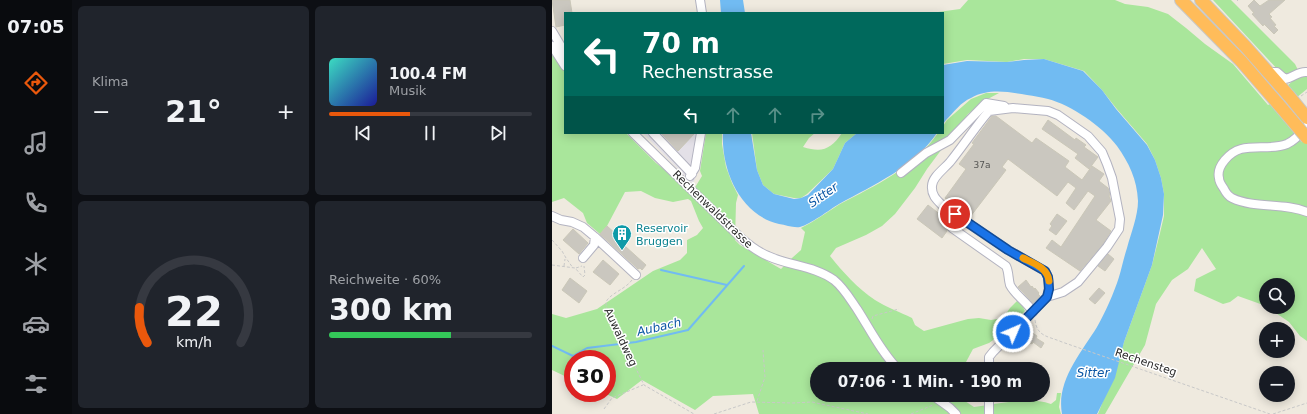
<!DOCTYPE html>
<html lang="de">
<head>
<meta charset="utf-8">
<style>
	:root { --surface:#171b24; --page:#20242c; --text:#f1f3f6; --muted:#9ea1a6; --line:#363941; --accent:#ea580c }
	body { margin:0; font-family:"DejaVu Sans",sans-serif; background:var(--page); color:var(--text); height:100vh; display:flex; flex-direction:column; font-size:15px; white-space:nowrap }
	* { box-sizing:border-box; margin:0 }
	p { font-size:13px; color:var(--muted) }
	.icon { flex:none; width:22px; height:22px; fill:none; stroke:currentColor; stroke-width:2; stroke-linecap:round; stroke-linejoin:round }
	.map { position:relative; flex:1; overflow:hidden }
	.drawer { display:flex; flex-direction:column; gap:6px; padding:6px; background:#0d0f14; width:480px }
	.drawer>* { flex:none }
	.top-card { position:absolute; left:12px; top:12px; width:380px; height:122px; border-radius:0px; box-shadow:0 2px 10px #0003; background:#00695c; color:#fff; overflow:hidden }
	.fabs { position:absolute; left:707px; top:278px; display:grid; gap:8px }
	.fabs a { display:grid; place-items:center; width:36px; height:36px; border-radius:50%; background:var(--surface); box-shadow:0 2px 10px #0003; font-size:20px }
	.speed { position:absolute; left:12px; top:350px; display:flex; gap:8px; font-size:20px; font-weight:700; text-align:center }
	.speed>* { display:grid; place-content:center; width:52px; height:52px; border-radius:50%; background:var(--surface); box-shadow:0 2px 10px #0003; line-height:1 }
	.speed .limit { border:6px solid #d22; background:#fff; color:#111 }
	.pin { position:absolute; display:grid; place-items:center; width:34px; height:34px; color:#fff; margin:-17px; border:2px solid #fff; border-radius:50%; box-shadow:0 1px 4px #0007 }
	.me { position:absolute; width:44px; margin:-22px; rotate:45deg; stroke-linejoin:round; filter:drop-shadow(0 0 3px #0008) }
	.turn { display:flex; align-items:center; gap:14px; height:84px; padding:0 12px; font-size:18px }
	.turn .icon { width:52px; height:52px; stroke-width:2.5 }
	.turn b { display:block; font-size:28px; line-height:34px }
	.lanes { display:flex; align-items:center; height:38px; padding:0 12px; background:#0003; justify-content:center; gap:20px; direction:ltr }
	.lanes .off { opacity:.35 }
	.big { font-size:30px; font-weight:700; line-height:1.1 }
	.drawer .tile { flex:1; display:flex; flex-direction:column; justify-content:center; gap:6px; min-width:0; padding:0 14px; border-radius:6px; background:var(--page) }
	.drawer .dial { align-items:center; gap:0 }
	.dial svg { height:104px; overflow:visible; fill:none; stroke:var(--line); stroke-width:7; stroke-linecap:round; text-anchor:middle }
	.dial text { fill:var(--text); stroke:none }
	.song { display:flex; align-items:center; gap:12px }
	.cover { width:48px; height:48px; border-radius:6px; background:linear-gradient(135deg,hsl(170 70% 55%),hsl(240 70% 35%)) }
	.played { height:4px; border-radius:2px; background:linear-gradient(90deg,var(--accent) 40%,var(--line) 40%) }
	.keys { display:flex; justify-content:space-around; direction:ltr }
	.heat { display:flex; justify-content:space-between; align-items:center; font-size:22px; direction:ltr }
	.charge { height:6px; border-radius:3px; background:linear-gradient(90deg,#34c759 60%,var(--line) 0) }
	.drawer .tiles { flex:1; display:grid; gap:6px; grid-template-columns:repeat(2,1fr) }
	.trip { position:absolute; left:258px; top:362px; width:240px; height:40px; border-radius:20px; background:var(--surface); box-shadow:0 2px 10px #0003; font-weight:700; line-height:40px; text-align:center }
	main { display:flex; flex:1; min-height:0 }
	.tab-bar { display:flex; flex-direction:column; width:72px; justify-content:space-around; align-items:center; background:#090b0e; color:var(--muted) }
	.tab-bar .icon { width:28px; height:28px }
	.tab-bar .active { color:var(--accent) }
	.tab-bar b { font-size:18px; color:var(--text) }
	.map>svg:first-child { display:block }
	.industrial { fill:#e3e0e7 }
	.green { fill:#a9e69b }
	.water { fill:#71bbf2 }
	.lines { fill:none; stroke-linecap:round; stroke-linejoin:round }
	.stream { stroke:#71bbf2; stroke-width:2 }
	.building { fill:#cac7bf; stroke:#cac7b8 }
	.minor-casing { stroke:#b3b3c0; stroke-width:10 }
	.highway-casing { stroke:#c8c8c8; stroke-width:14 }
	.path { stroke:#c8c8c8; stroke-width:1; stroke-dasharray:3 2; stroke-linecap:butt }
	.minor { stroke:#fff; stroke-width:8 }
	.highway { stroke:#ffbc5a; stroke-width:12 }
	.highway-bridge-casing { stroke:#c8c8c8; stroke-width:14; stroke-linecap:butt }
	.highway-bridge { stroke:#ffbc5a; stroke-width:12 }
	.route-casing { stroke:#114b97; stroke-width:10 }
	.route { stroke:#1a73e8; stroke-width:7 }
	.slow { stroke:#f59e0b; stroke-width:7 }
	.labels { text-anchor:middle; stroke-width:3; stroke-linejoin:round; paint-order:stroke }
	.number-label { font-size:9px; fill:#545452 }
	.street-label { font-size:11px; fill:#2d2d2d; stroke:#fff }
	.culture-label { font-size:11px; fill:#0d838f; stroke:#fff; text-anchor:start }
	.water-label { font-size:12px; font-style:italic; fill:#0a56a4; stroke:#fff }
</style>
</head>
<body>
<main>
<nav class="tab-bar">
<b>07:05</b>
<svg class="icon active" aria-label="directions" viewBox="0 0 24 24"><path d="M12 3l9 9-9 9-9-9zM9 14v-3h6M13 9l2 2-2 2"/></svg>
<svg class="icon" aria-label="music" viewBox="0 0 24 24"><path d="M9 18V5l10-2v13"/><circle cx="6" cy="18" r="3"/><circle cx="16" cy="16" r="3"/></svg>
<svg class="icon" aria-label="phone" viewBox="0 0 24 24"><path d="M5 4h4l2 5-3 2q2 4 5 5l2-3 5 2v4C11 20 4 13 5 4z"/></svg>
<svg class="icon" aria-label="climate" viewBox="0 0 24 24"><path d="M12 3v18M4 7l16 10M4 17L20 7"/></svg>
<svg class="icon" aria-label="car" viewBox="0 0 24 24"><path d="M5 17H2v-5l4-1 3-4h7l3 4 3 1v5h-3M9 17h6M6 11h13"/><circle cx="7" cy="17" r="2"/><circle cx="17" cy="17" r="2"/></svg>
<svg class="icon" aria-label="filters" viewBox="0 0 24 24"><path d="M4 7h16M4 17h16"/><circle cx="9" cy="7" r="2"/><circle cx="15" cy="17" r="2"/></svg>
</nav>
<section class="drawer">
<div class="tiles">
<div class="tile"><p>Klima</p>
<div class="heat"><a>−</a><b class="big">21°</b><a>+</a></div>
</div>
<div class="tile">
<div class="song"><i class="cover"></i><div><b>100.4 FM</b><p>Musik</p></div></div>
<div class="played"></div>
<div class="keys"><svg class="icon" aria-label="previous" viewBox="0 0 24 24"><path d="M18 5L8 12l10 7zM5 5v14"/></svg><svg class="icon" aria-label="pause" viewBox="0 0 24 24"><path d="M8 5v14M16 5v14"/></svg><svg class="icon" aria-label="next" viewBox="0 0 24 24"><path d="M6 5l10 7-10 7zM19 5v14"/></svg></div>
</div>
<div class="tile dial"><svg viewBox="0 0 100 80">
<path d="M14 69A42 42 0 1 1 86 69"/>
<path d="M14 69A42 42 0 0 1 8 42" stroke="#ea580c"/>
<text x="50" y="56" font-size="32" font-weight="700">22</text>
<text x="50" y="72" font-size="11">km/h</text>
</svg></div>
<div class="tile"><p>Reichweite · 60%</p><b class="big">300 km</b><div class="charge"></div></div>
</div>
</section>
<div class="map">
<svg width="755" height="414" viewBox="0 0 755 414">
	<rect width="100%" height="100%" fill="#efeadf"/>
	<path class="industrial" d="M 91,133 L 152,133 L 146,171 L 141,184 Z"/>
	<path class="green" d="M 416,0 L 563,0 L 573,4 L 596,7 L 616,14 L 634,28 L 653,44 L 681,64 L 716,105 L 718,104 L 726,109 L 755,143 L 755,341 L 748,336 L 737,322 L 715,307 L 736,307 L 736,285 L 714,285 L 714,306 L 686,296 L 678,302 L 671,304 L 642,291 L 644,279 L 664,269 L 650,248 L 636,269 L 620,280 L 604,304 L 593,345 L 553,414 L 546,414 L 554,393 L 564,370 L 572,342 L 600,265 L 608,233 L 612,216 L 612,194 L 609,178 L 603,160 L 595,144 L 564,108 L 550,90 L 532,71 L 492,59 L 472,59 L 455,62 L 415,60 L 391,64 L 391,13 L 379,13 L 408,9 Z
		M 661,0 L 679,0 L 743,64 L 746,70 L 736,76 L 727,71 Z
		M 0,55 L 13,68 L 13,133 L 74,133 L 104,163 L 117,173 L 142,189 L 150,176 L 148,171 L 154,133 L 170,133 L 170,144 L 174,167 L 180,183 L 186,195 L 184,203 L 183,240 L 188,245 L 229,269 L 240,258 L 249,250 L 253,232 L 249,228 C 263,221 275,212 288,204 C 324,185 362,168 386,133 L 391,133 L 391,126 L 395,120 L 419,99 L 434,93 L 447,93 L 434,100 L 416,114 L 375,169 L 363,188 L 343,214 L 330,226 L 314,235 L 284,248 L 278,256 C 290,271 306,289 323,300 C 334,307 348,312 360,318 L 363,325 L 372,331 L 416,319 L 427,318 L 439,320 L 451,318 L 458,308 L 467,299 L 473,311 L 451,333 L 437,343 L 421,349 L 414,362 L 399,369 L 265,369 L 265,395 L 404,395 L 422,407 C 446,404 475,396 499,404 L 504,400 L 505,393 L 509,393 L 507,407 L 509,414 L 207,414 L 201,394 L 161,396 L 143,410 L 90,380 L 65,399 L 52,393 L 55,393 L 55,359 L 21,359 L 21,380 L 0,370 L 0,314 L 14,318 L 45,309 L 101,271 L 128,260 L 135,253 L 135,240 L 145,235 L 151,228 L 147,221 L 139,201 L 136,199 L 121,202 L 103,198 L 89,191 L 73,192 L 55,226 L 48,234 L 35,223 L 31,213 L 12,198 L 0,202 Z
		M 755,75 L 755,89 L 744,98 L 734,87 L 745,77 Z
		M 200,133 L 263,133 L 257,138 L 251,147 C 271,153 279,149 290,133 L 305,133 L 293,143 L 281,169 L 255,194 L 249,198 L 242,198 L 222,194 L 211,185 L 205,170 Z"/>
	<path class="water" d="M 168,0 L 191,0 L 193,13 L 169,13 Z
		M 492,59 L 531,71 L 550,90 L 564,109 L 595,145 L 603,160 L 609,178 L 612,194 L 611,215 L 600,265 L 572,342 L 563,378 L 545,414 L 510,414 C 504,381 529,353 545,327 C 553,313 562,293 567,277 C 570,267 572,257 575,248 C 579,233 586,216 586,201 C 585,179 577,163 565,146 C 550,126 519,105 496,99 C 489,97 482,96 475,95 C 456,92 437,88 419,98 C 409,102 401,113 394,120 L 391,124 L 391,65 L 415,61 L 455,62 L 472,60 Z
		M 171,133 L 199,133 L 205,170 L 211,185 L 222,194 L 242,199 L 249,198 L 256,195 L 281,169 L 293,143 L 305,133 L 385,133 C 361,168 323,184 287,204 C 277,210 259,224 248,227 C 241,228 234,225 227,224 C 188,215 169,170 171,133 Z"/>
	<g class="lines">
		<path class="stream" d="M 109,270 L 175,285
			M 0,346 L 21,356 L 35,348 L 84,342 L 136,330 L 192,266"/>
	</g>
	<path class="building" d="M 0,0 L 18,0 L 20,13 L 13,13 L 13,25 L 4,27 Z
		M 702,0 L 708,6 L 717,0 L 733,0 L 717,14 L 720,17 L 718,18 L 724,25 L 722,26 L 726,30 L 722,34 L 712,24 L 711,26 L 700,14 L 702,13 L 696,6 Z
		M 440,116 L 444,116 L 480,143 L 484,138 L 517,161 L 513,167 L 530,180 L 540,166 L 552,174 L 547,181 L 556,188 L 558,194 L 557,196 L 559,201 L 544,220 L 559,231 L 551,244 L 528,271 L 494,248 L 500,240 L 509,247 L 543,196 L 536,191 L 522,210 L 514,203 L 524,188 L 516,182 L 505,196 L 456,159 L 450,167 L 454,170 L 418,217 L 393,198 L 414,169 L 407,164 L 422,144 L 420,143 Z
		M 496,120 L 523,140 L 524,138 L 534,145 L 532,147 L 546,157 L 537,169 L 523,158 L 526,154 L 490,129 Z
		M 109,133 L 143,133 L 126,151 Z
		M 376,205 L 394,219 L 391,223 L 395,226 L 395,231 L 390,238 L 365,219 Z
		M 505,214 L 515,221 L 504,235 L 497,230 L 500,226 L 498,224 Z
		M 55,226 L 65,235 L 63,237 L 94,265 L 90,270 L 88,268 L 86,269 L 48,234 Z
		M 21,229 L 36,243 L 27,254 L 11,240 Z
		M 556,254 L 562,259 L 553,271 L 546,266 Z
		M 51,260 L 67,274 L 58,285 L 41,272 Z
		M 18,278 L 35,291 L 27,303 L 10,290 Z
		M 474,280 L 479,287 L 480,286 L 482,289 L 483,288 L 487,293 L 486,294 L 488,296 L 481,303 L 466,287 Z
		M 547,288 L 553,293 L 543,304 L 537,299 Z
		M 475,329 L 485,336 L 484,338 L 492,343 L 489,348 L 481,342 L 480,344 L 474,340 L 476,338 L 471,335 Z"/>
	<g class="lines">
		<defs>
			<path id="minor" d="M 148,0 L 150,13
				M 0,31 L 13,53
				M 0,46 L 13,66
				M 716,72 L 725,72 L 733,79 C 741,78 746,71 755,72
				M 755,126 C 749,133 744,140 735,144 C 720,150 704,145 689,149 C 678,152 664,166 667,178 C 667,182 670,186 672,189 C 674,193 676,196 680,198 C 703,209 731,202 755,212
				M 81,133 L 189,238 C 197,245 206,252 216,256 C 238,266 263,266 282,280 C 292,288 298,299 305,309 C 318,329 329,352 346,369
				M 101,133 L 140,174
				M 349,173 L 374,153 L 398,140 L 434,103 L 452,106
				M 138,176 L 143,168 L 149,133
				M 0,216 L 9,220 L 20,222 L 31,227 L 43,237 L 84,275
				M 400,228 L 454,266 C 457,272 456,278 458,285 C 463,295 475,302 481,312
				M 31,258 L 42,245 L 43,237
				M 437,369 L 437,357 L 441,352 L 495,297 L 511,292 L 526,282 L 555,247 L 567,229 L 568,219 L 560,178 L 555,164 L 550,152 L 536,136 L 506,115 L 496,111 L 461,108 L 437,111 L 432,117 C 420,132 410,147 398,162 C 392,169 380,177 380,186 C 379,196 386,201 392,207 L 456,250 L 493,271 C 498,279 498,288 495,297
				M 380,395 L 398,408 L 404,414
				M 437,414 L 437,395"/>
			<path id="highway" d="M 629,0 L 689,61 L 727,105
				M 649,0 L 693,46 L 737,96"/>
		</defs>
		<use href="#minor" class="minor-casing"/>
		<use href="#highway" class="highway-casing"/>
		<path class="path" d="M 685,1 L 686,0
			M 749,96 L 755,92
			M 0,240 L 10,251 L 14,258 L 21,268
			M 0,265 L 23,268 L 31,277 L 33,275 L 32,266
			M 12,266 L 13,259
			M 24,268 L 30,266
			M 80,280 C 73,289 62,292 56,299 C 53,302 54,305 55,309 L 92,385 L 142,414
			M 320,319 L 321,316 L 347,309
			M 483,320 C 485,337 496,336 510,342 L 718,414
			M 205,401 L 213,377 L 211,350
			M 52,409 L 60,398 L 91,385
			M 162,414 L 199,402 L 241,403 L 260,402 L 316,414
			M 359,414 L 381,405
			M 721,414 L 755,403"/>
		<use href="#minor" class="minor"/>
		<use href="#highway" class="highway"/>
		<defs>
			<path id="highway-bridge" d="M 737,96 L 755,118
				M 727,105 L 755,138"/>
		</defs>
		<use href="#highway-bridge" class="highway-bridge-casing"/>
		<use href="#highway-bridge" class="highway-bridge"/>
	</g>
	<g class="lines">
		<defs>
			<path id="route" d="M 403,214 L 456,250 L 493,271 L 496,277 L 497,289 L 495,297 L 461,332"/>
		</defs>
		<use href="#route" class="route-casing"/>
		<use href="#route" class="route"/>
		<path class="slow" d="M 471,258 C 481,263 496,268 497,281"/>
	</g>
	<defs>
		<symbol id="building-pin" viewBox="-11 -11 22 30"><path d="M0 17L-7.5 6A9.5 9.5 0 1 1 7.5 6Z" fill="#0f9aa8" stroke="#fff"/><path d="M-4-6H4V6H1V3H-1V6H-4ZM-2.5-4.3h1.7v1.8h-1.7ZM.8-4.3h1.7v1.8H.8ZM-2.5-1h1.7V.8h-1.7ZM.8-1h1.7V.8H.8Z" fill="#fff"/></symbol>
	</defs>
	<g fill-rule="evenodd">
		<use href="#building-pin" x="59" y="223" width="22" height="30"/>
	</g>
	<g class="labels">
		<g class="number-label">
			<text x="430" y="168">37a</text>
		</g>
		<g class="street-label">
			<text transform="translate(161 209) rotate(44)" y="4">Rechenwaldstrasse</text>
			<text transform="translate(69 337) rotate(65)" y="4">Auwaldweg</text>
			<text transform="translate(594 362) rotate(19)" y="4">Rechensteg</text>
		</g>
		<g class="culture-label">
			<text x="84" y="232">Reservoir<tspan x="84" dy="13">Bruggen</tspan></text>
		</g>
		<g class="water-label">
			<text transform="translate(271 195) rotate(-35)" y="4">Sitter</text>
			<text transform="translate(107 327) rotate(-13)" y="4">Aubach</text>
			<text x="541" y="377">Sitter</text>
		</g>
	</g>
</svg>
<div class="fabs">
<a><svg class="icon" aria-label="search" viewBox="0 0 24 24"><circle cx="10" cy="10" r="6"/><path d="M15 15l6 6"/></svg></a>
<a>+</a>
<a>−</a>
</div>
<div class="speed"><div class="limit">30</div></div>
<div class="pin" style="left:403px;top:214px;background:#d93025"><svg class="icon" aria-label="arrive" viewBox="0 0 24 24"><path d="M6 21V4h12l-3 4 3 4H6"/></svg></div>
<svg class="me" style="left:461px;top:332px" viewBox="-20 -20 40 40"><circle r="17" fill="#1a73e8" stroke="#fff" stroke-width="3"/><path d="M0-11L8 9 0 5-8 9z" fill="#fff"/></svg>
<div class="trip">07:06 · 1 Min. · 190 m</div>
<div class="top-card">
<div class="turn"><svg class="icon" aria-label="left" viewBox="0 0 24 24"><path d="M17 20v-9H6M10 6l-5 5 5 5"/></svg><div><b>70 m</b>Rechenstrasse</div></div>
<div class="lanes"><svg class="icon" aria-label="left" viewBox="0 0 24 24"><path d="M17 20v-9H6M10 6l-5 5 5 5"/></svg><svg class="icon off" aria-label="ahead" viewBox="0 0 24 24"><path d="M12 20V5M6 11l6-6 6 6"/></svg><svg class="icon off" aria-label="ahead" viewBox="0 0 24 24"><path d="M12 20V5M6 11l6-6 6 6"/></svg><svg class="icon off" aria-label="right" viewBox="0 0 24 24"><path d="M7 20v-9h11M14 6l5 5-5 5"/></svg></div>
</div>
</div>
</main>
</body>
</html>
